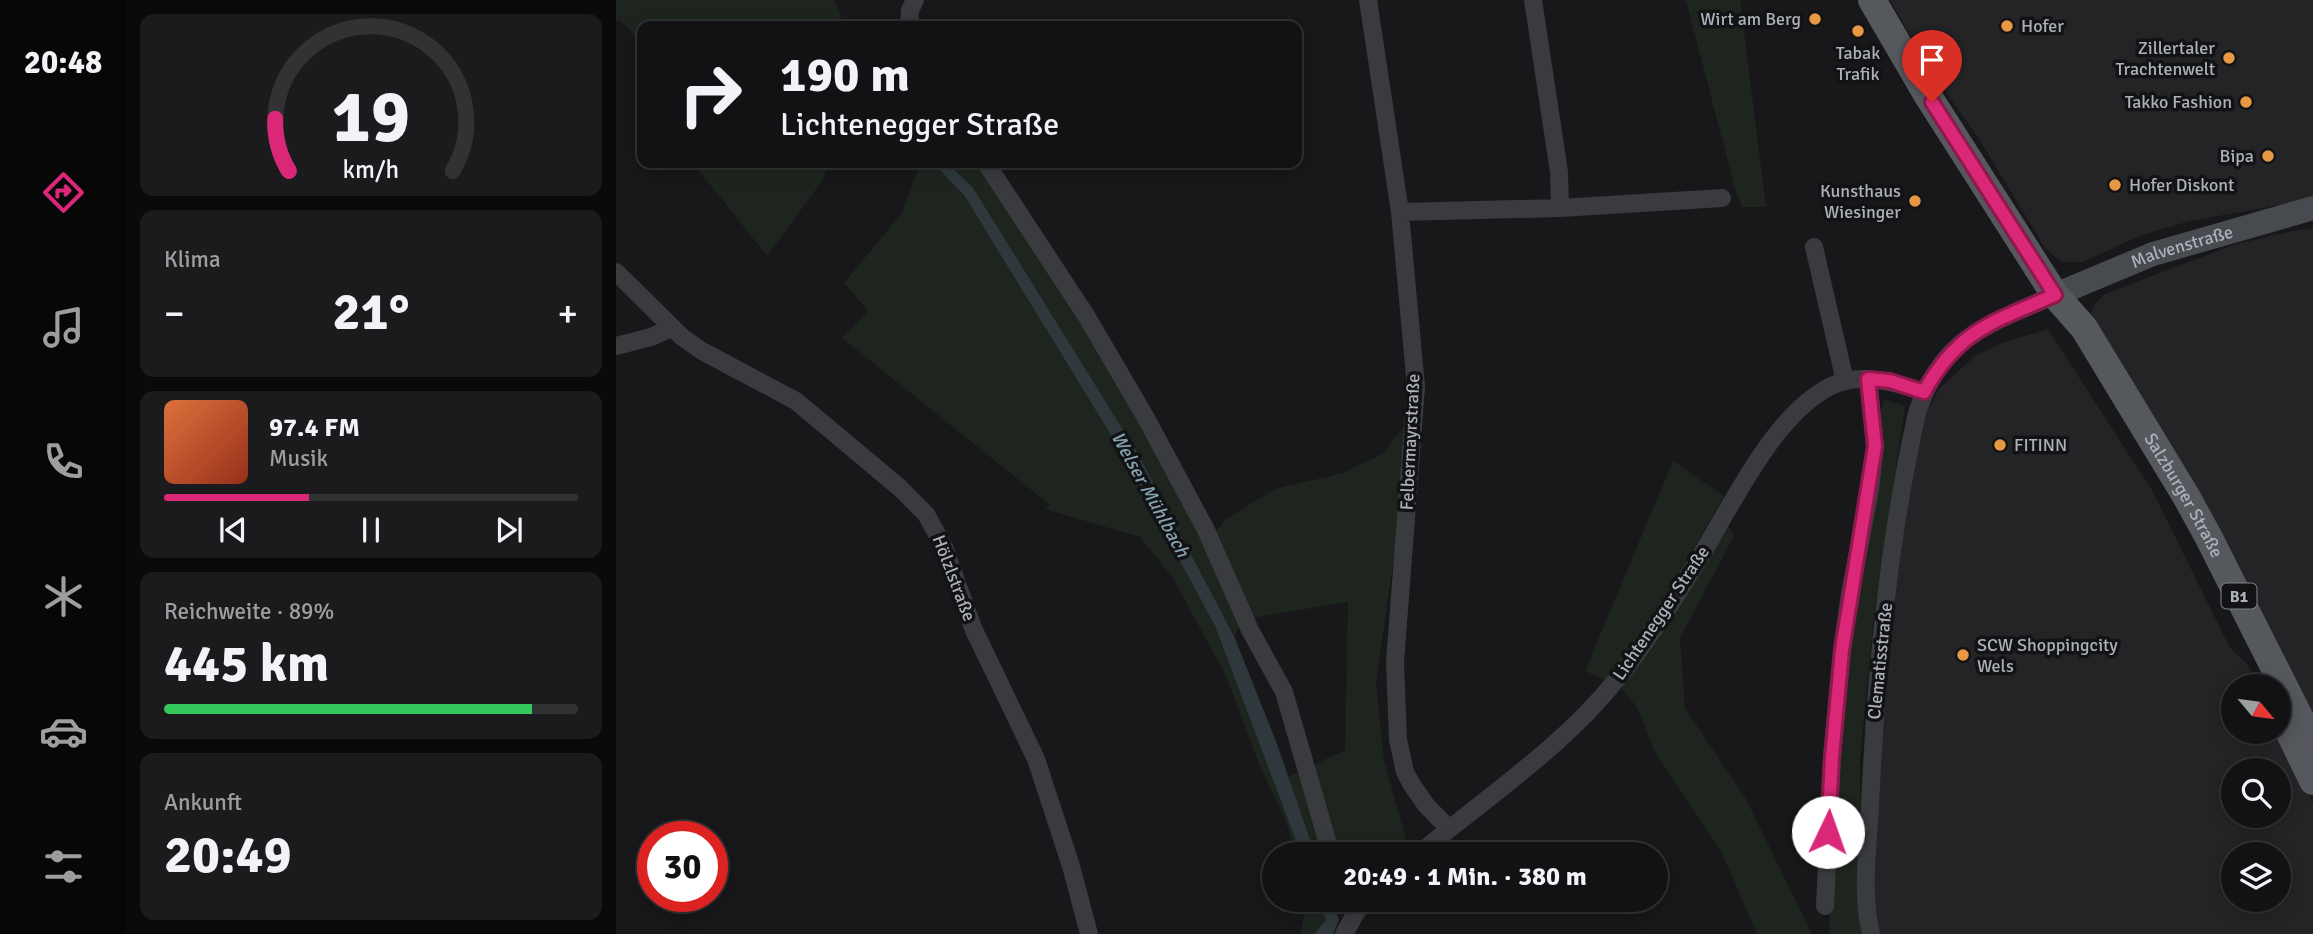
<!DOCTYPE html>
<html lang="de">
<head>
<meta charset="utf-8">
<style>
	:root { --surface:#121214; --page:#1b1b1d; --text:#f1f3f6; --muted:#9c9ea0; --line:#313234; --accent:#db2777 }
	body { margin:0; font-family:Signika,sans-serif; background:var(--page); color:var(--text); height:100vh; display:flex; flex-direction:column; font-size:26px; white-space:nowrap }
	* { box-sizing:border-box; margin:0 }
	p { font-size:23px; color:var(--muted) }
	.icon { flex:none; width:38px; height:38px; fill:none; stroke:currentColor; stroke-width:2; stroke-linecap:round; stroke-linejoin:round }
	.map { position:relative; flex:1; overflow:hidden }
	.side { display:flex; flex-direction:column; gap:14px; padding:14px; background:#0a0a0b; width:490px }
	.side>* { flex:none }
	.banner { position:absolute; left:21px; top:21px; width:665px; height:147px; border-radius:14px; box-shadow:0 4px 18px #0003,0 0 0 2px var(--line); background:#121214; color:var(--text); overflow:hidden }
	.needle { width:46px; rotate:119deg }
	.controls { position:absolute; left:1605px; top:674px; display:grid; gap:14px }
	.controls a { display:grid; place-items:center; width:70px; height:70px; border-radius:50%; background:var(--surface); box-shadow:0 4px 18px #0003,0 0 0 2px var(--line); font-size:35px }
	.speed { position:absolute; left:21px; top:821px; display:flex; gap:14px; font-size:35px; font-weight:700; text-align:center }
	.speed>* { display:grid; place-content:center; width:91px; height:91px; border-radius:50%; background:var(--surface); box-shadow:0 4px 18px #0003,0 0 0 2px var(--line); line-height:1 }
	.speed .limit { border:10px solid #d22; background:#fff; color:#111 }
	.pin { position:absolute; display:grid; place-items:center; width:60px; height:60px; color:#fff; margin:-72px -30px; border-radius:50% 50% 50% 0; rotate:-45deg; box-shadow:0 0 7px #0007 }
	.pin .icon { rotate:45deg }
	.me { position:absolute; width:77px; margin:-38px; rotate:3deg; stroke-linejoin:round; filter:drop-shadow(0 0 5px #0008) }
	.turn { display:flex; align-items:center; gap:24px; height:147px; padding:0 28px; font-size:32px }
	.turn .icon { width:91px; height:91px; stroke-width:2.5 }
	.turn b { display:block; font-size:49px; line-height:60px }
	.big { font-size:52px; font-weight:700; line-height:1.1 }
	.side .tile { flex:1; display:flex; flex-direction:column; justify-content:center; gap:10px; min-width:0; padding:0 24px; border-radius:14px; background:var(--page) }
	.side .dial { align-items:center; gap:0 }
	.dial svg { height:182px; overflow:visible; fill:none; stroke:var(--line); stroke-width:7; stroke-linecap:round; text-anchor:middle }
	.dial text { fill:var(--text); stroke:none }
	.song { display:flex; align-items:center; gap:21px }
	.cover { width:84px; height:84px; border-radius:10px; background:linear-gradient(135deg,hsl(20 70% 55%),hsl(10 70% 35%)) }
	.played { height:7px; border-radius:4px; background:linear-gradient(90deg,var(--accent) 35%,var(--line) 35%) }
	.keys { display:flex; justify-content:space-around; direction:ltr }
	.heat { display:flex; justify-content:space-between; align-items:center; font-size:38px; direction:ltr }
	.charge { height:10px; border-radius:5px; background:linear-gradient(90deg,#34c759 89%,var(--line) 0) }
	.trip { position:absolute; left:646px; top:842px; width:406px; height:70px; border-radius:35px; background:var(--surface); box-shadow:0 4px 18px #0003,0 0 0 2px var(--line); font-weight:700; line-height:70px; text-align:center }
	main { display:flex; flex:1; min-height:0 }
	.tab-bar { display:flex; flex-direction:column; width:126px; justify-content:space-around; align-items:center; background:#070708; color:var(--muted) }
	.tab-bar .icon { width:49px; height:49px }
	.tab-bar .active { color:var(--accent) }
	.tab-bar b { font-size:32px; color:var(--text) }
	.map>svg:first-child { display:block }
	.built { fill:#242427; fill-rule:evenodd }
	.green { fill:#1e251e }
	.water { fill:#2f393d }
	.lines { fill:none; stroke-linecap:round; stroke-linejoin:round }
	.street { stroke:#393b3f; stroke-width:18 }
	.secondary { stroke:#474a4e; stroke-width:24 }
	.primary { stroke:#55585d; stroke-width:28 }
	.route-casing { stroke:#8e194d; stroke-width:18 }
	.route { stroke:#db2777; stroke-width:12 }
	.poi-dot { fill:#e69843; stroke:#131315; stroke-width:2.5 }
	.labels { text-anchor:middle; stroke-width:7; stroke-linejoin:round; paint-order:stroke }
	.shield { fill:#131315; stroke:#7d8288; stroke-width:2 }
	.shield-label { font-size:16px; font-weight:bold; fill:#abb1b9 }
	.poi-label { font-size:18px; fill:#abb1b9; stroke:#131315; text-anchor:end }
	.street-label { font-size:18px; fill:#abb1b9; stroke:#131315 }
	.water-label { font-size:19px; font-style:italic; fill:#85a3b1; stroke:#131315 }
</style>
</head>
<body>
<main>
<nav class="tab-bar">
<b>20:48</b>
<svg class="icon active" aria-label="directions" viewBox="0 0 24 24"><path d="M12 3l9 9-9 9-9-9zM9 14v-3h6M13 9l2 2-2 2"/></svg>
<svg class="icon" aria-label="music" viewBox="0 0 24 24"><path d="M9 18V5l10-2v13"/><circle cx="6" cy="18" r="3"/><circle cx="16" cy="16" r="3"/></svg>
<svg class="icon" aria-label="phone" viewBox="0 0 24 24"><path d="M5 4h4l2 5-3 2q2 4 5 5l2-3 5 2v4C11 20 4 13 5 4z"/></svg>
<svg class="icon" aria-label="climate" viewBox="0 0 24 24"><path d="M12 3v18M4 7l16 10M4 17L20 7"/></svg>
<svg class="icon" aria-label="car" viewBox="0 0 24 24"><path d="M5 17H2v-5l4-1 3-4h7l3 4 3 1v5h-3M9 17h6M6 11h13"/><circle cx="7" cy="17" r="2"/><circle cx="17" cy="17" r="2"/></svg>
<svg class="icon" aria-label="filters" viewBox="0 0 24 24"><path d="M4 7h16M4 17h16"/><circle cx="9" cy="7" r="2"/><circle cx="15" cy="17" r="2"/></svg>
</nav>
<section class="side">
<div class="tile dial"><svg viewBox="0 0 100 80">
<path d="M14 69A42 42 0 1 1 86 69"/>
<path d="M14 69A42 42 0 0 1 8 46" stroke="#db2777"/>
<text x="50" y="56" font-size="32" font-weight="700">19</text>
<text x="50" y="72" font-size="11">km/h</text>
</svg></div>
<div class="tile"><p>Klima</p>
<div class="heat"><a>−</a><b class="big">21°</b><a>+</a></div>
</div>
<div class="tile">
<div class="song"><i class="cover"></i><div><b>97.4 FM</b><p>Musik</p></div></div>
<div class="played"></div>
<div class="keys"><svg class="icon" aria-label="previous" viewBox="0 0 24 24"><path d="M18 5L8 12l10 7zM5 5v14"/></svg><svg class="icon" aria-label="pause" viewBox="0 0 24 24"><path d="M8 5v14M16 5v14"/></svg><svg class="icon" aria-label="next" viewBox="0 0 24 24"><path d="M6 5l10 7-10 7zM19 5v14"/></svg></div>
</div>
<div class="tile"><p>Reichweite · 89%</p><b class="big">445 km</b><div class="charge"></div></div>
<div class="tile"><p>Ankunft</p><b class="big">20:49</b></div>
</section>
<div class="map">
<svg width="1697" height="934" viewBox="0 0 1697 934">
	<rect width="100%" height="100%" fill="#18181a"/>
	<path class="built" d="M 1274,0 L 1697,0 L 1697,199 L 1574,221 L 1526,235 L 1466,262 L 1446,262 L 1429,248 L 1363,139 L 1313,68 Z
		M 1697,228 L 1697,723 L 1474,319 L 1477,306 L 1489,294 L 1620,244 L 1677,231 Z
		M 1432,329 L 1537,492 L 1614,648 L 1632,665 L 1641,686 L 1617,686 L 1617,732 L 1663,731 L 1697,804 L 1697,934 L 1262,934 L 1257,918 L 1266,709 L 1277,595 L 1296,468 L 1306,422 L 1323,389 L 1359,356 L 1386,343 ZM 1617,770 L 1662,770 L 1662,816 L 1617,816 ZM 1617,854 L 1662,854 L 1662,900 L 1617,900 Z"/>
	<path class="green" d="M 0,0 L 218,0 L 225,16 L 226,26 L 26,26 L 26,42 L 3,20 L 0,22 Z
		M 1070,0 L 1124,0 L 1150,207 L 1126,207 L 1118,185 Z
		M 77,163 L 212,163 L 206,181 L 151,256 Z
		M 305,163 L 317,163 L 348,195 L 509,458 L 599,626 L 685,854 L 681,854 L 668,817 L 644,766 L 610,676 L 557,578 L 524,537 L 429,509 L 434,505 L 226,338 L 252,311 L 228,283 L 285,214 Z
		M 331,163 L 361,163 L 456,307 L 549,462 L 590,544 L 609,520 L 659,489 L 727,473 L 766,454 L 791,423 L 779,549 L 760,682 L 768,760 L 790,839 L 773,854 L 699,854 L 672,777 L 729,750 L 732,602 L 629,619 L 618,636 L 522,454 L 416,285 Z
		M 1269,400 L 1289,406 L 1258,614 L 1244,759 L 1246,934 L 1213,934 L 1222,735 L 1236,605 L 1266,460 L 1268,435 L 1262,414 Z
		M 1057,461 L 1108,496 C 1071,559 1036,625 988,680 L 969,671 Z
		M 1110,523 L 1118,536 L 1064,638 L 1069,708 L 1130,799 L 1196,934 L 1141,934 L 1105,851 L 1039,752 L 1021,707 L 1003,686 Z
		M 690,900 L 702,900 L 710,920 L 698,934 L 685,934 Z"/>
	<path class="water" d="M 317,163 L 331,163 L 357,188 L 522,454 L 618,636 L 661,744 L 699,854 L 685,854 L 599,626 L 509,458 L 348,195 Z
		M 702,900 L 715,900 L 723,920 L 717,934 L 698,934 L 710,920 Z"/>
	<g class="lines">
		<path class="street" d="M 752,0 L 784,212 L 800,387 L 779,662 L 782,740 L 789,772 L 796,785 L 810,805 L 833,829
			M 293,26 L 294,10 L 299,0
			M 370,163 L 471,317 L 530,418 L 590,530 L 634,630 L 668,692 L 715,854
			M 944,208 L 1106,198
			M 784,212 L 944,208 L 943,172 L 917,0
			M 1198,247 L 1229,381
			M 0,272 L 66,337 L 86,351 L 180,401 L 284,488 L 310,514 L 328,547 L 357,628 L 420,759 L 455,866 L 473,934
			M 0,346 L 35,337 L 55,328
			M 803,854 C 870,797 946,748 1001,679 C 1033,639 1061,595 1087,552 C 1119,499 1159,414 1215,386 C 1244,372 1280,382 1308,392
			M 1209,906 L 1216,757 L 1226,650 L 1234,593 L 1254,491 L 1259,446 L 1252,379
			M 728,934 L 741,911 L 752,900
			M 1255,934 C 1245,893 1252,848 1254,806 C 1260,674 1272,542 1301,413 C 1326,336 1372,325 1439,295"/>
		<path class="secondary" id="s1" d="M 1439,295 L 1537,254 L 1697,208"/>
		<g class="primary">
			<path id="s2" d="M 1256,0 L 1312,96 L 1439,295 L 1468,328 L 1570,496 L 1593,538 L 1697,744"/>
			<path d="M 1672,729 L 1697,781"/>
		</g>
	</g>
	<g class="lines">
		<defs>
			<path id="route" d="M 1212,832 L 1216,757 L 1226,650 L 1259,446 L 1252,379 L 1274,381 L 1308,392 C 1342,330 1379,321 1439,295 L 1316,102"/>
		</defs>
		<use href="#route" class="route-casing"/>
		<use href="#route" class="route"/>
	</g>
	<g class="poi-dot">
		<circle cx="1199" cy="19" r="7"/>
		<circle cx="1391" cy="26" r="7"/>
		<circle cx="1242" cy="31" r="7"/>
		<circle cx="1613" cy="58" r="7"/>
		<circle cx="1630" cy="102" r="7"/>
		<circle cx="1652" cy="156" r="7"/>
		<circle cx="1499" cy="185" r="7"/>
		<circle cx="1299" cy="201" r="7"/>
		<circle cx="1384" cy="445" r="7"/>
		<circle cx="1347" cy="655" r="7"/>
	</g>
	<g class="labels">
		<rect class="shield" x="1605.5" y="583.5" width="35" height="25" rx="5"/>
		<g class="shield-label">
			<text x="1623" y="602">B1</text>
		</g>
		<g class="poi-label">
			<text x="1185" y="25">Wirt am Berg</text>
			<text x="1405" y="32" text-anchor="start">Hofer</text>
			<text x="1599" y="54">Zillertaler<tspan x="1599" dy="21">Trachtenwelt</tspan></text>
			<text x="1242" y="59" text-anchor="middle">Tabak<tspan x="1242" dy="21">Trafik</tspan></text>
			<text x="1616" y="108">Takko Fashion</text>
			<text x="1638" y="162">Bipa</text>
			<text x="1513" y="191" text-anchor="start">Hofer Diskont</text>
			<text x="1285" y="197">Kunsthaus<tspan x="1285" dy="21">Wiesinger</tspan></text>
			<text x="1398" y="451" text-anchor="start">FITINN</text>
			<text x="1361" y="651" text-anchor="start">SCW Shoppingcity<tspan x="1361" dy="21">Wels</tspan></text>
		</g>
		<g class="street-label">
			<text dy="6" stroke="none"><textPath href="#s1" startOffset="136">Malvenstraße</textPath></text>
			<text transform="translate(794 442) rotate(-87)" y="6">Felbermayrstraße</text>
			<text dy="6" stroke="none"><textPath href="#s2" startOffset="586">Salzburger Straße</textPath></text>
			<text transform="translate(338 578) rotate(69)" y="6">Hölzlstraße</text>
			<text transform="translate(1045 613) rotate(-56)" y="6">Lichtenegger Straße</text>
			<text transform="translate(1264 661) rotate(-84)" y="6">Clematisstraße</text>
		</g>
		<g class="water-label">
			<text transform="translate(535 494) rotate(61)" y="7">Welser Mühlbach</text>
		</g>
	</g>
</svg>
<div class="controls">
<a><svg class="needle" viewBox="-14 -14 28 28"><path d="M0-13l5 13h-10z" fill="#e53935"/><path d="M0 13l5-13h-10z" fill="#9c9ea0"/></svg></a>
<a><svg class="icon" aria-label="search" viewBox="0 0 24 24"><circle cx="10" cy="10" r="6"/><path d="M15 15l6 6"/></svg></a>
<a><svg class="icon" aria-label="layers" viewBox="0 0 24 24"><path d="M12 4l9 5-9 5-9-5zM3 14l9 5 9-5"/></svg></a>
</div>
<div class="speed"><div class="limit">30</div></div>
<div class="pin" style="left:1316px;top:102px;background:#d93025"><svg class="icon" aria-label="arrive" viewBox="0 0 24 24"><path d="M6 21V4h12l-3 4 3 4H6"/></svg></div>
<svg class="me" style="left:1212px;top:832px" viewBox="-20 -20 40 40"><circle r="19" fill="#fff"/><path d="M0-13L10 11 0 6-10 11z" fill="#db2777"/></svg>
<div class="trip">20:49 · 1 Min. · 380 m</div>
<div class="banner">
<div class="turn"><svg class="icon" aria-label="right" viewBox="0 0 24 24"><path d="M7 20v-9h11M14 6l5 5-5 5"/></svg><div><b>190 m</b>Lichtenegger Straße</div></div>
</div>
</div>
</main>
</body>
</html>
